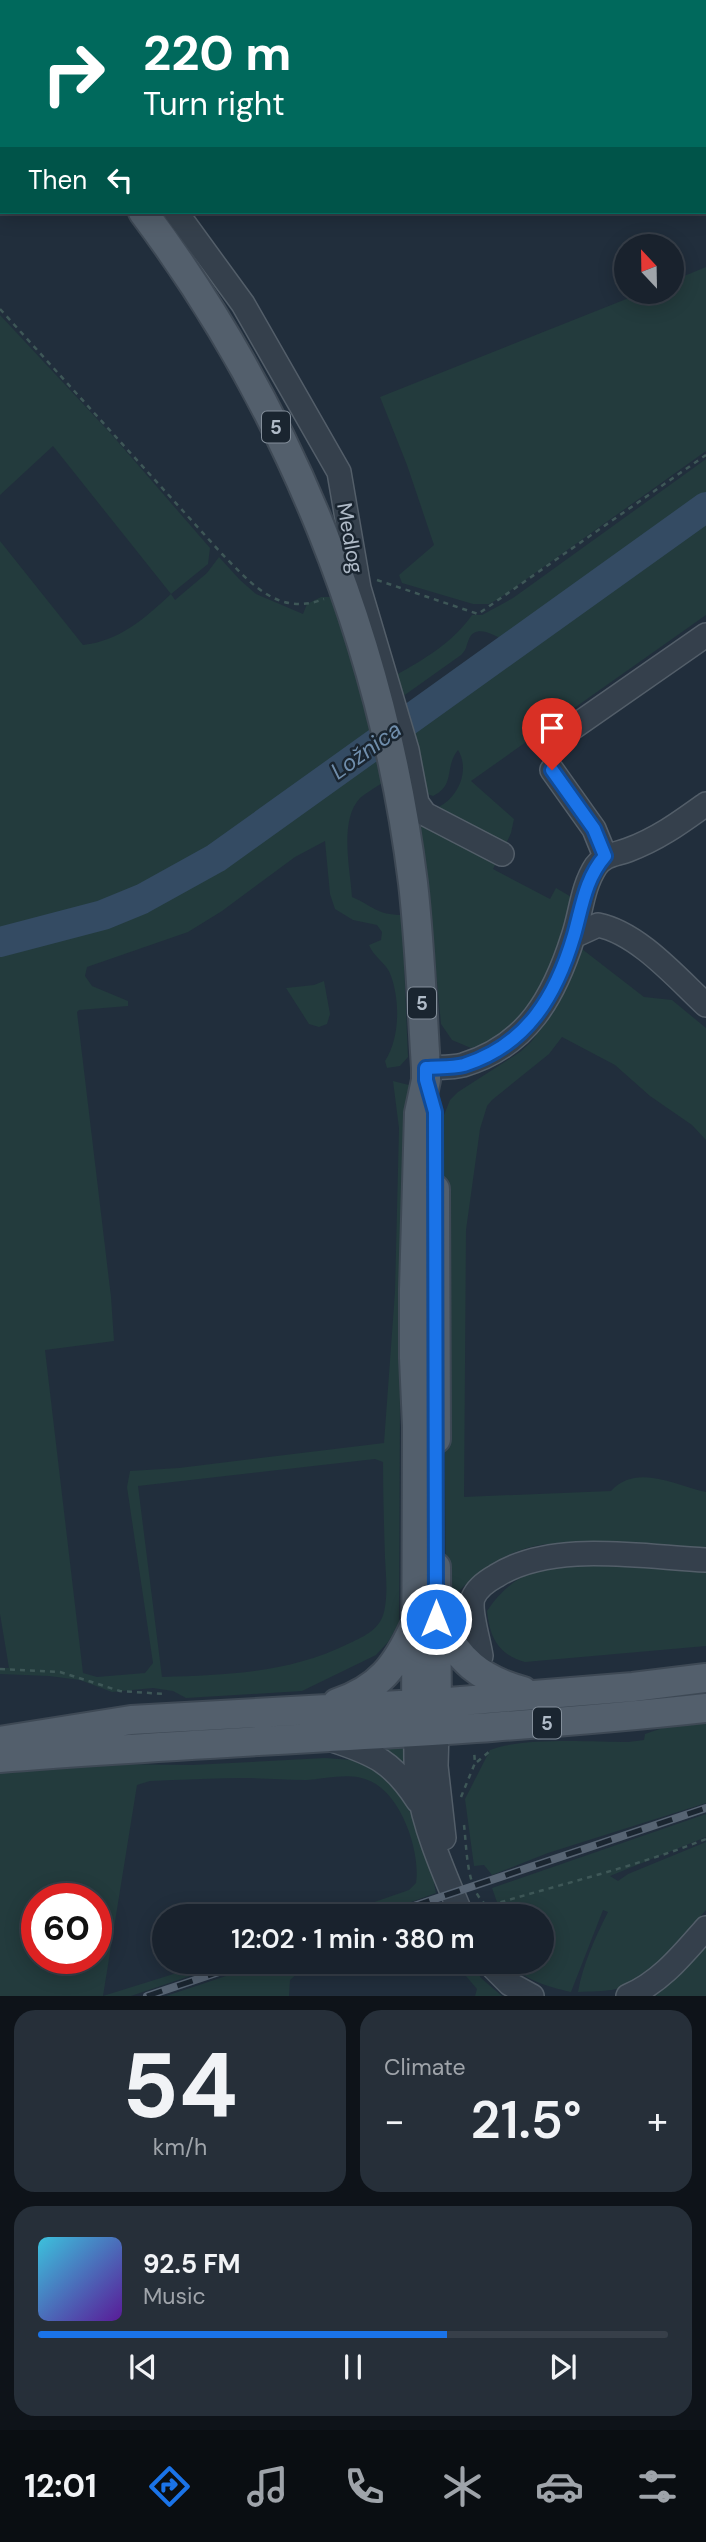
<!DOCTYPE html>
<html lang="en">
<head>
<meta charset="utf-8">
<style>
	:root { --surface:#19222d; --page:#262f39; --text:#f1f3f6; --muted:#9fa4aa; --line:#373f49; --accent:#1a73e8 }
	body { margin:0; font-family:"DM Sans",sans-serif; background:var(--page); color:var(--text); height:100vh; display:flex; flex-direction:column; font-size:26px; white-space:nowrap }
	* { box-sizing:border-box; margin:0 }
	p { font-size:23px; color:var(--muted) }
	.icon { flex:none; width:38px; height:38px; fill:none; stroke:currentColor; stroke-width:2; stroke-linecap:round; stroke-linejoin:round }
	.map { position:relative; height:1996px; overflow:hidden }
	.side { display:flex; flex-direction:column; gap:14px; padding:14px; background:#0e1319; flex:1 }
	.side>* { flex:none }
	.banner { position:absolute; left:0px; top:0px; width:707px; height:214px; box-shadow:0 4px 18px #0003,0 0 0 2px var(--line); background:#00695c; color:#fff; overflow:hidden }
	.needle { width:46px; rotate:338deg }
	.tools { position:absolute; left:614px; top:234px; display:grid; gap:14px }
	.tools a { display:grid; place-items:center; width:70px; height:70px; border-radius:50%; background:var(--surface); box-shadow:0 4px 18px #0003,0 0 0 2px var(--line); font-size:35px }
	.speed { position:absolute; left:21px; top:1883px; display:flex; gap:14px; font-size:35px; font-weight:700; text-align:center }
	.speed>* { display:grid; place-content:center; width:91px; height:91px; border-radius:50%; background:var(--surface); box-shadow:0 4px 18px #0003,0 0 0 2px var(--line); line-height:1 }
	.speed .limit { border:10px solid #d22; background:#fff; color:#111 }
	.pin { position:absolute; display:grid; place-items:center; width:60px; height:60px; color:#fff; margin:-72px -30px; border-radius:50% 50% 50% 0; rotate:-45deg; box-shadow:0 0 7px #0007 }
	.pin .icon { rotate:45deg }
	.me { position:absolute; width:77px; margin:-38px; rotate:0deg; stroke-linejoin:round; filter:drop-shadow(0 0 5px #0008) }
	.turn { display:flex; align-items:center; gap:24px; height:147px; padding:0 28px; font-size:32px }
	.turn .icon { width:91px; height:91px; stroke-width:2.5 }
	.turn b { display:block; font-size:49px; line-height:60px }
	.then { display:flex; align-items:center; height:66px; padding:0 28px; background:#0003; gap:14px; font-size:26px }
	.big { font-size:52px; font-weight:600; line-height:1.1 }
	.side .tile { flex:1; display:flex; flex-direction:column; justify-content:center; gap:10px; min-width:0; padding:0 24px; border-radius:21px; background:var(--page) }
	.side .dial { align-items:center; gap:0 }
	.dial b { font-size:91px; line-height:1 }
	.song { display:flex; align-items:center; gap:21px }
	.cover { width:84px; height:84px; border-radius:10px; background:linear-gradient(135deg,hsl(190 70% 55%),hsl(270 70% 35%)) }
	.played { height:7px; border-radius:4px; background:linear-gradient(90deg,var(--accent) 65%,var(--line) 65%) }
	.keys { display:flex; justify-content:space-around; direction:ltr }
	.heat { display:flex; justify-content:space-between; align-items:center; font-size:38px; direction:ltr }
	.side .tiles { flex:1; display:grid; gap:14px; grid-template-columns:1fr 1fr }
	.tile:last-child { grid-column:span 2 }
	.trip { position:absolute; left:152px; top:1904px; width:402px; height:70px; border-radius:35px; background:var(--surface); box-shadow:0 4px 18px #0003,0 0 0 2px var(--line); font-weight:600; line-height:70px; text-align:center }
	.tab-bar { display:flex; height:112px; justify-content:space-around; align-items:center; background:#0a0e12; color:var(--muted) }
	.tab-bar .icon { width:49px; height:49px }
	.tab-bar .selected { color:var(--accent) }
	.tab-bar b { font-size:32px; color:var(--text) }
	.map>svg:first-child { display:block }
	.green { fill:#233b3d; fill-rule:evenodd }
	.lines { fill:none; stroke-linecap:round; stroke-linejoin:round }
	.river { stroke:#344b63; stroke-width:30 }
	.minor-casing { stroke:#535e69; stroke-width:26 }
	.major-casing { stroke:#3e4955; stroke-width:32 }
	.path { stroke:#3e5757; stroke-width:2.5; stroke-dasharray:5 5; stroke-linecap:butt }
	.minor { stroke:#35404c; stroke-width:23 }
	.major { stroke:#535f6c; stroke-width:28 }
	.rail-casing { stroke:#576473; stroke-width:8 }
	.rail { stroke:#1a2530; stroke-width:5; stroke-dasharray:16; stroke-linecap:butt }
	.route-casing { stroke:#114b97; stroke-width:18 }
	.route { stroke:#1a73e8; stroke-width:12 }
	.labels { text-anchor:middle; stroke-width:5; stroke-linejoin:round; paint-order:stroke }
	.shield { fill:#1a2530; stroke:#838e9a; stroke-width:2 }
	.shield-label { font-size:19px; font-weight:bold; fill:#b0bbc8 }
	.street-label { font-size:21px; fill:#b0bbc8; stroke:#1a2530 }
	.water-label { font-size:23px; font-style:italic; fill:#708eac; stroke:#1a2530 }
</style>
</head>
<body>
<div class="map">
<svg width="706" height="1996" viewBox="0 0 706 1996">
	<rect width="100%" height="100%" fill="#212e3c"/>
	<path class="green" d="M 706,267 L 706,451 L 500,598 L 489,604 L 473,604 L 402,583 L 399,575 L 434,545 L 407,465 L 380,397 L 644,292 L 672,292 L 672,281 Z
		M 0,315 L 112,435 L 210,548 L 208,564 L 171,594 L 175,600 L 207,573 L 219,557 L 240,580 L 256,594 L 303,614 L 307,604 L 321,597 L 334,597 L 376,735 L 212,854 L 170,879 L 121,903 L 57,923 L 0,931 L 0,541 L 83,645 C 120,641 145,618 171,594 L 53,446 L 0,495 Z
		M 706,459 L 706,499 L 506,641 C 495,636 476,623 469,639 C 466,646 467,649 461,655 L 402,697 L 396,675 C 425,659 453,642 472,615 L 482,615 L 513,598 Z
		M 706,519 L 706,615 L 471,781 L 514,819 L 511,833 L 504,848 L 434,809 C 457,801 471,771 458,750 C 444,767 456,785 433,796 L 425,793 L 410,728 Z
		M 379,754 L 384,782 C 376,787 367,792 360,798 C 339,820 350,868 352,897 C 373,906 377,915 402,915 L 408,1057 L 400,1066 L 387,1068 L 385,1061 C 400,1038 400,1001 391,976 C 387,963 374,958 369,945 L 381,940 L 382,932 L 377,925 L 353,920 L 335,909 L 330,894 L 325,841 L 295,857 L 222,911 L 188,932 L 87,967 L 85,976 L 92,986 L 128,1001 L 128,1006 L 79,1010 L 77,1012 L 111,1297 L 114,1341 L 45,1350 L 83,1673 L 97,1677 L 145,1673 L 153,1663 L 127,1487 L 130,1471 L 179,1468 L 384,1443 L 395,1292 L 399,1128 L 393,1081 L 409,1085 L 412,1092 L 408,1335 L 400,1397 L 399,1623 L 388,1642 L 376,1655 L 302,1691 L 186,1698 L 173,1691 L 153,1688 L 112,1692 L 80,1680 L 49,1676 L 0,1674 L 0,1668 L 9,1668 L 0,1614 L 0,947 L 62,937 L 128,915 L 174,894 L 215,870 ZM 375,1459 L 383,1462 C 383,1494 384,1526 385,1558 C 386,1576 388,1595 384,1612 C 380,1629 365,1636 350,1643 C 289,1673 229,1675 162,1677 L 138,1486 Z
		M 414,813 L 499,857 L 493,869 L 550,899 L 556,888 L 573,898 C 552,960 542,1026 471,1048 L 452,1040 L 441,1024 L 432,929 Z
		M 582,949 L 644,997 L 672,1000 L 706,1028 L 706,1140 L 692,1125 L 650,1096 L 615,1065 L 562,1037 L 549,1054 L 492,1100 L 487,1106 L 480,1129 L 466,1230 L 464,1497 L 611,1491 C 636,1463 675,1485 706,1492 L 706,1553 L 546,1544 C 511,1549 484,1566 459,1591 L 472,1649 L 454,1625 L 446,1600 L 442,1120 L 450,1100 L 458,1092 L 520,1052 L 531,1042 L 553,1013 L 573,971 L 577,955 Z
		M 324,981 L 330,1014 L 327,1024 L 319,1027 L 309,1024 L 286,988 L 314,985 Z
		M 609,1564 L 706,1570 L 706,1646 L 525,1662 C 498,1654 490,1638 487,1611 C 521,1561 555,1568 609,1564 Z
		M 706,1720 L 706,1803 L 548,1853 L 492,1875 L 484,1865 L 474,1866 L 465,1799 L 490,1750 C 523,1737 591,1742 628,1742 L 644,1740 L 645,1734 L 674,1724 Z
		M 374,1744 L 405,1744 L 406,1769 Z
		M 325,1758 L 366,1761 L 411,1800 L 439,1881 L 434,1883 L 436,1893 L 373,1916 L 334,1916 L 409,1890 L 416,1883 C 421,1851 400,1789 365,1779 C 347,1773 326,1779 306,1780 C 285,1780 263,1778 242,1778 C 211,1778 181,1780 150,1781 L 137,1785 L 103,1996 L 212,1962 L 231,1962 L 131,1996 L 0,1996 L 0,1770 L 63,1769 L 91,1764 L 192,1765 ZM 37,1899 L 96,1899 L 96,1958 L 37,1958 Z
		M 706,1814 L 706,1837 L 610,1876 L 618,1881 L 628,1874 L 706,1842 L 706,1910 C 684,1936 650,1981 616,1989 C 604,1992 590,1991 578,1992 C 583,1964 595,1938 608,1912 L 603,1910 L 571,1992 C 545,1986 526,1980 506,1962 L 542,1962 L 542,1916 L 480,1916 L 477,1910 L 498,1905 L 492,1888 Z
		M 706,1946 L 706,1996 L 655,1996 L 681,1974 Z
		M 268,1962 L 322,1962 L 298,1973 L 290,1980 L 289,1996 L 166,1996 Z
		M 454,1962 L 472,1962 L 481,1978 L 502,1996 L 475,1996 L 477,1989 Z"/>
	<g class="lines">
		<path class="river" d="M 0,942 L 103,915 L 142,899 L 216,858 L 706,507"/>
		<defs>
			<path id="minor" d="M 0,17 L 2,18
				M 176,212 L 243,304 L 339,472 L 359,588 L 407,750 L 417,803 L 425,814 L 502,854
				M 558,738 L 706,635
				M 552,770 L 594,829 L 605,856
				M 574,936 L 598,925 C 638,933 676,977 706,1005
				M 426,1068 C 438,1067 452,1068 463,1065 C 527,1046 554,997 573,937 C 581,914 582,887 596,866 C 605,854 615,855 628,850 C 658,839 681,822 706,804
				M 481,1656 C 479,1641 469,1611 473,1598 C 477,1588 487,1581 496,1576 C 552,1540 642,1557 706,1560
				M 437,1730 L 436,1766 L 444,1838
				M 416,1731 C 416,1749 415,1768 418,1786 C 425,1831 445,1875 462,1916
				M 332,1740 C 375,1754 393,1762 418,1801
				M 488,1962 L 510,1984 L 532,1996
				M 628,1996 C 661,1982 683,1954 706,1928"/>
			<path id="major" d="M 0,52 L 2,53
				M 143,212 C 289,407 383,641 413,883 C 420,944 422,1006 426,1068 L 426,1080 L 419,1113 L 414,1289 L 414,1358 L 417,1426 L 416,1731
				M 435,1189 L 436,1439
				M 436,1567 L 437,1719
				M 437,1620 C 459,1660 479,1679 523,1691
				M 337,1703 C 379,1689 396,1666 414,1627
				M 0,1741 L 131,1720 L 436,1703 L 633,1687 L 706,1678
				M 0,1758 C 235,1739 471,1734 706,1708"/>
		</defs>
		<use href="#minor" class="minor-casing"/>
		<use href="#major" class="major-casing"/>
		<path class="path" d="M 0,309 L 222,554 C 251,583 278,617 324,599
			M 377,580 L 478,614 L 706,455
			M 0,1669 L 60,1672 L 120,1691 L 165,1694
			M 477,1762 L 490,1751
			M 461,1797 L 475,1763 L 474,1751
			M 464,1825 C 467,1849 466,1892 488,1906 C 561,1884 635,1867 706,1839"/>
		<use href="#minor" class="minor"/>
		<use href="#major" class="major"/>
		<defs>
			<path id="rail" d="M 384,1916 L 706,1808
				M 147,1996 L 249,1962"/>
		</defs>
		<use href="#rail" class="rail-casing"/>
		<use href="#rail" class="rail"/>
	</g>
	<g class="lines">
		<defs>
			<path id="route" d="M 436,1619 L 435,1112 L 426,1080 L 426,1068 C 438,1067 452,1068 464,1065 C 527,1045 556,996 574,935 C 582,907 585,879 605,856 L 594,829 L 552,770"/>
		</defs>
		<use href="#route" class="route-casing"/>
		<use href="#route" class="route"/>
	</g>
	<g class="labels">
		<g class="shield">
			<rect x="262" y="411.5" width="28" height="31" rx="5"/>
			<rect x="408" y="987.5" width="28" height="31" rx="5"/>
			<rect x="533" y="1707.5" width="28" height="31" rx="5"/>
		</g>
		<g class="shield-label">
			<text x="276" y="434">5</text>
			<text x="422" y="1010">5</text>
			<text x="547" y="1730">5</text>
		</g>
		<g class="street-label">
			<text transform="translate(350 538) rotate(80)" y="7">Medlog</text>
		</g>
		<g class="water-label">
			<text transform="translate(366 750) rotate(-36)" y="8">Ložnica</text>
		</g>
	</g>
</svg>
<div class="tools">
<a><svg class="needle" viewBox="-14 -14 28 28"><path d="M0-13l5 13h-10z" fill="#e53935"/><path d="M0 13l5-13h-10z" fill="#9fa4aa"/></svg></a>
</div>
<div class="speed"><div class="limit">60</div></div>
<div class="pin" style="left:552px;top:770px;background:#d93025"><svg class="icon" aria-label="arrive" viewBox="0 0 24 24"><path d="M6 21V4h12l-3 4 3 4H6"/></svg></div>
<svg class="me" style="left:436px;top:1619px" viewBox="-20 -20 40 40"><circle r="17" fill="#1a73e8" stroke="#fff" stroke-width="3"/><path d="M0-11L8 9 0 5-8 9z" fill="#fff"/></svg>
<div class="trip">12:02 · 1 min · 380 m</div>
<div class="banner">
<div class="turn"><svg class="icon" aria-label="right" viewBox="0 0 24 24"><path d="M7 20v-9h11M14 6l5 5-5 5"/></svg><div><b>220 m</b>Turn right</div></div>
<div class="then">Then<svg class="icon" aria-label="left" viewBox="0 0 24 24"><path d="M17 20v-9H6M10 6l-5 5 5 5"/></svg></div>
</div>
</div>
<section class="side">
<div class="tiles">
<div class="tile dial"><b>54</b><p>km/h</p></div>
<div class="tile"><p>Climate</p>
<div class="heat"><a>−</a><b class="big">21.5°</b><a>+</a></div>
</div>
<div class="tile">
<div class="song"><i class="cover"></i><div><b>92.5 FM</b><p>Music</p></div></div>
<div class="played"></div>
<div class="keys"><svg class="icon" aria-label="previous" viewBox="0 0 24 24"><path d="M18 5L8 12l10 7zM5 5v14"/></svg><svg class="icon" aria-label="pause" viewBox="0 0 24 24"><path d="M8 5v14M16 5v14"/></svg><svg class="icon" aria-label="next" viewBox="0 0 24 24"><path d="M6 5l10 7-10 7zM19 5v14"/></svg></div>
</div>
</div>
</section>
<nav class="tab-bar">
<b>12:01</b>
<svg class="icon selected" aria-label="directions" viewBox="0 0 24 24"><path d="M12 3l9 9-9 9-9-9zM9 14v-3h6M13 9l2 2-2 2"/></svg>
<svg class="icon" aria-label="music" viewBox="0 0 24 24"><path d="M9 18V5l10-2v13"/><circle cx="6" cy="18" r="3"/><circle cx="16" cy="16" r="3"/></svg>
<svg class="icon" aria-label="phone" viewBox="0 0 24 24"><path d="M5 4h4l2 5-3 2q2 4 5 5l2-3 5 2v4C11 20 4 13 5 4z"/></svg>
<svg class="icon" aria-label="climate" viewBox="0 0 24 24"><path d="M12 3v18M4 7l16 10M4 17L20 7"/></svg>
<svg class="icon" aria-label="car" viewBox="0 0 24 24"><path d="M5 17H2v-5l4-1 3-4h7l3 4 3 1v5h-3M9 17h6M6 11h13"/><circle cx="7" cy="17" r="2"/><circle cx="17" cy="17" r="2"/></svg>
<svg class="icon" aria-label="filters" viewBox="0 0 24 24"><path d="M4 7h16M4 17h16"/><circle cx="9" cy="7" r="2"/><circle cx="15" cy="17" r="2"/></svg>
</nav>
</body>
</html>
